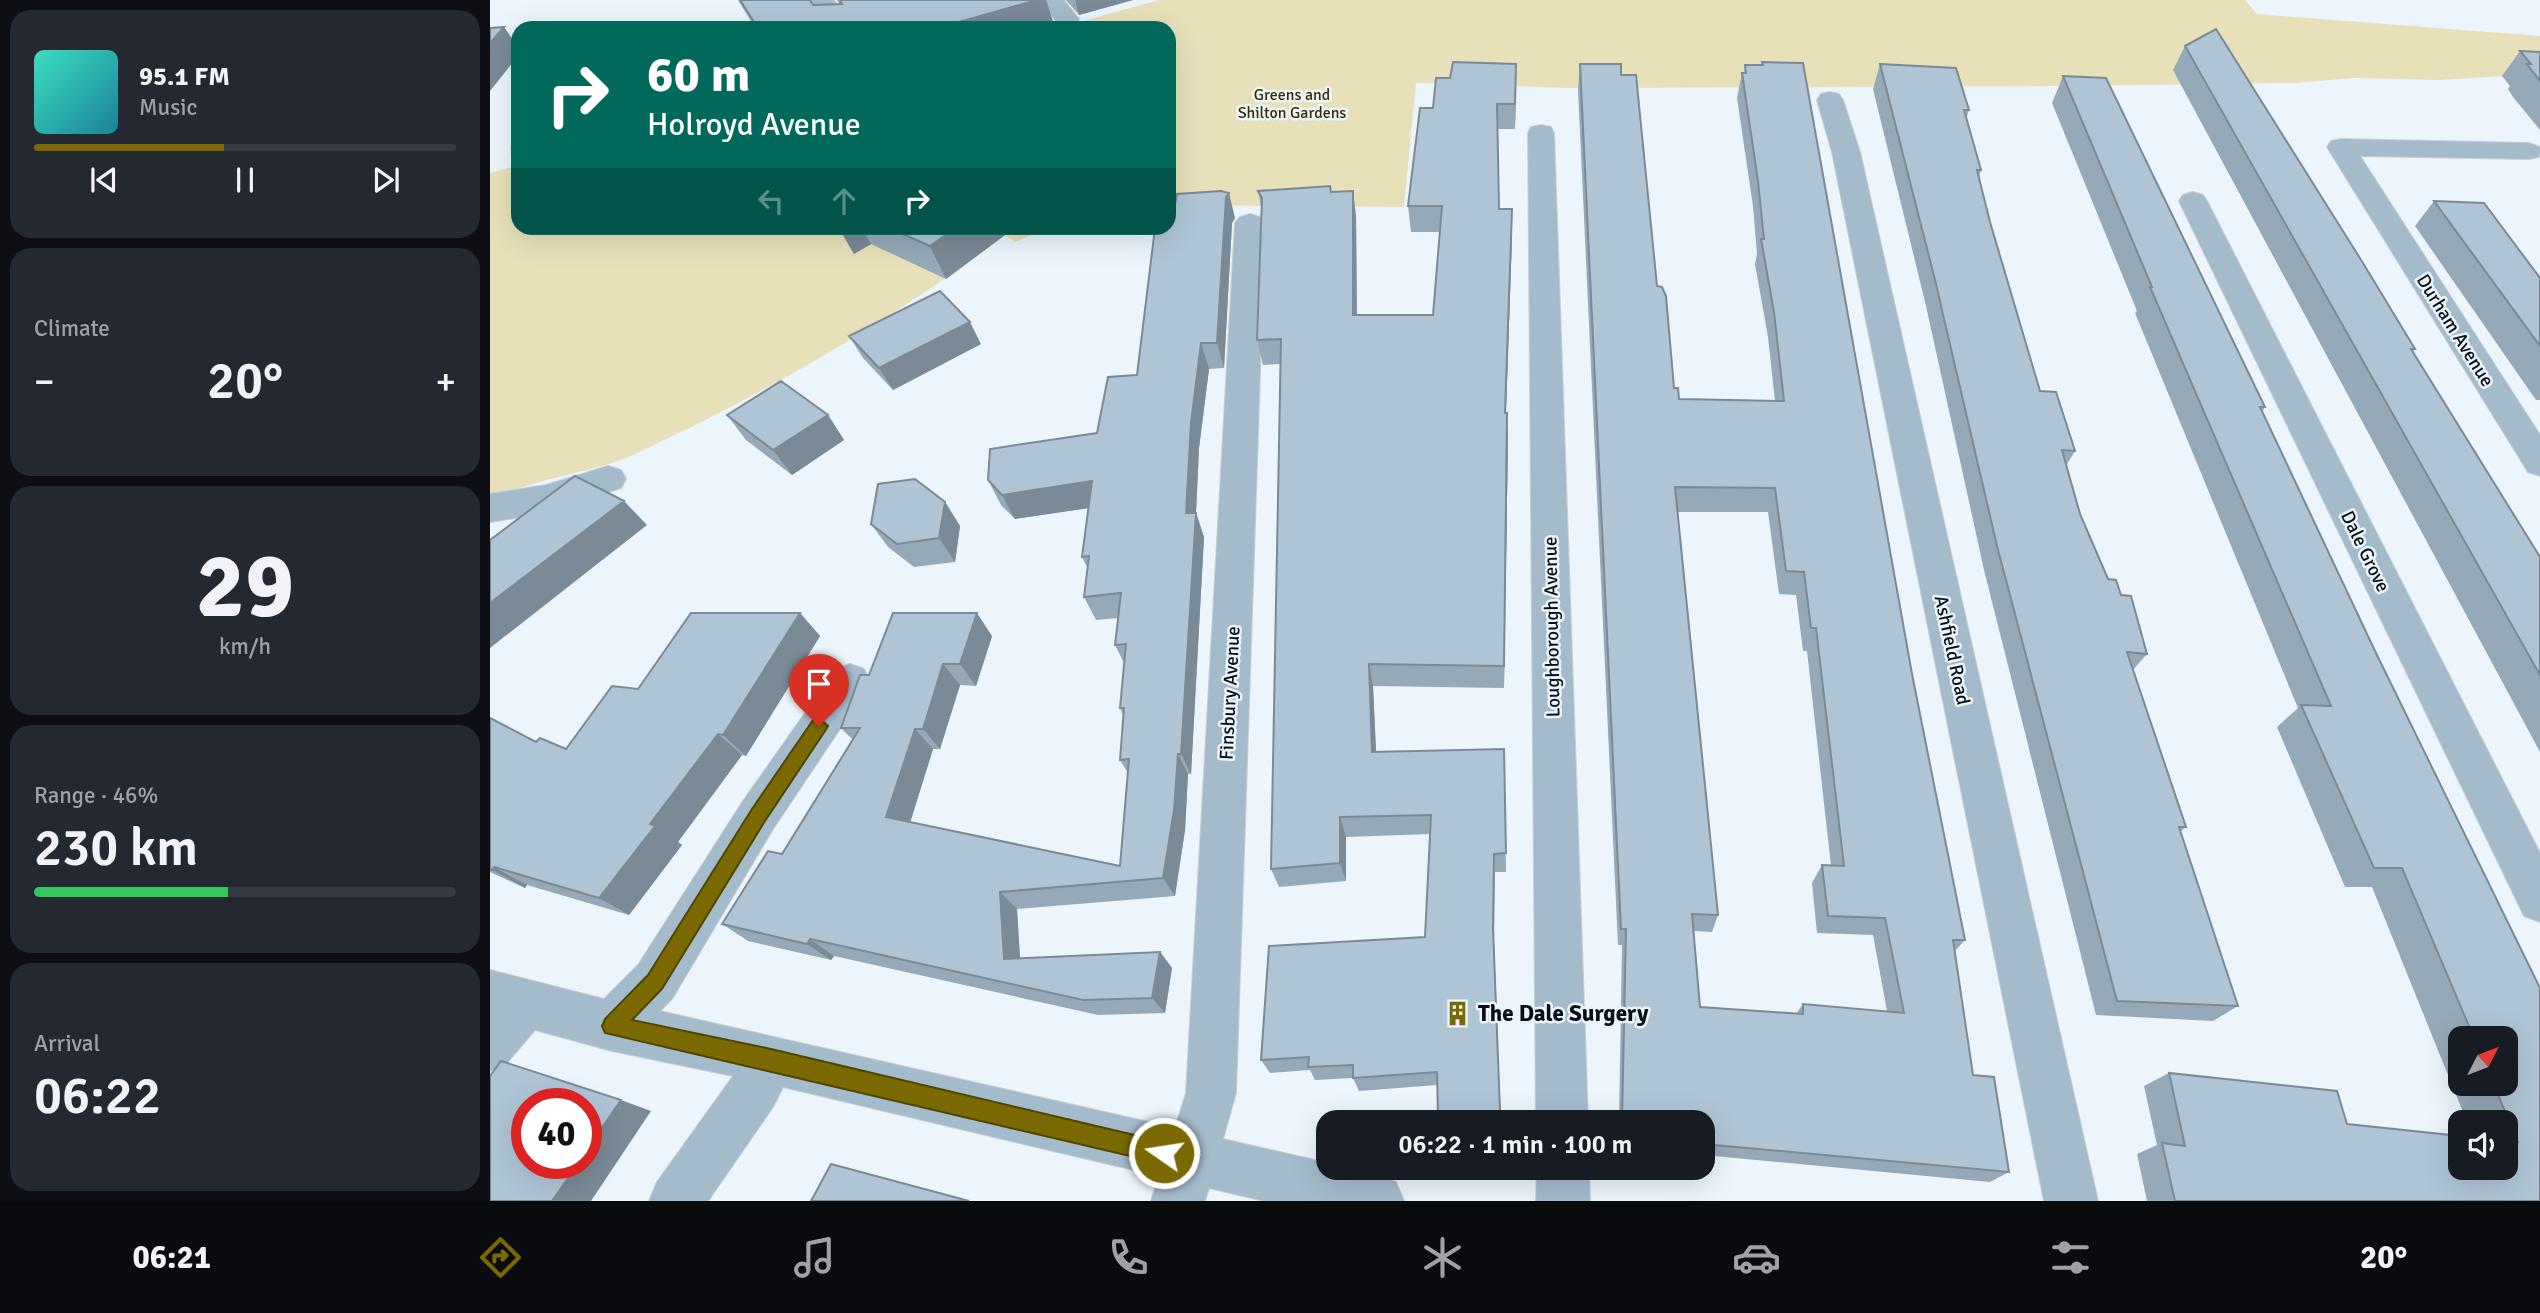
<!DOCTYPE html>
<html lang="en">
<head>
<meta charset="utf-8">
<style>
	:root { --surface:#171b24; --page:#242831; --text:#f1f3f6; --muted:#9ea1a6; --line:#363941; --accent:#7a6800 }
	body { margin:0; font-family:Signika,sans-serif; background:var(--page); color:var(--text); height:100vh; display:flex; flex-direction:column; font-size:26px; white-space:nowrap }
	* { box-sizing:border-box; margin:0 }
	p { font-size:23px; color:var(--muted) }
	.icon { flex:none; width:38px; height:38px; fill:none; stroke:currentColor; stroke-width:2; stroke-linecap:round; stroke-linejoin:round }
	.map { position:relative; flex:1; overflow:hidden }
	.side { display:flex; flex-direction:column; gap:10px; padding:10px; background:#0d0f14; width:490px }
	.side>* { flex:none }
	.guide { position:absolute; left:21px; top:21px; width:665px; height:214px; border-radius:21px; box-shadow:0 7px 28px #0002; background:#00695c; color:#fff; overflow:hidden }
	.needle { width:46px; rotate:48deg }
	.buttons { position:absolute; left:1958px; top:1026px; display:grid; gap:14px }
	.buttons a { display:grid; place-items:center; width:70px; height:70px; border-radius:14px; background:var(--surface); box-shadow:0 7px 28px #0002; font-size:35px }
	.speed { position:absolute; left:21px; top:1088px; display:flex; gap:14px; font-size:35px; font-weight:700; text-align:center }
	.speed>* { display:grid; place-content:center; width:91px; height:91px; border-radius:50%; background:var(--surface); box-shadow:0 7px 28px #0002; line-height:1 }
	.speed .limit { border:10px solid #d22; background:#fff; color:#111 }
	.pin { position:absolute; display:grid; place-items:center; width:60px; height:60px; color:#fff; margin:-72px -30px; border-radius:50% 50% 50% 0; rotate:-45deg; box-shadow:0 0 7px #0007 }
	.pin .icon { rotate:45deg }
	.me { position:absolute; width:77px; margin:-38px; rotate:283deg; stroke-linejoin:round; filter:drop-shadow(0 0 5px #0008) }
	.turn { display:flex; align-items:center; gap:24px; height:147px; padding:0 21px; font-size:32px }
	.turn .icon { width:91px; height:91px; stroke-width:2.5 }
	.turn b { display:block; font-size:49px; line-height:60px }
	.lanes { display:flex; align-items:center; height:66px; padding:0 21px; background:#0003; justify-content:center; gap:35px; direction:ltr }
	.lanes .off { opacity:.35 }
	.big { font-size:52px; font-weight:600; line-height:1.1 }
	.side .card { flex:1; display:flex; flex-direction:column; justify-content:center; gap:10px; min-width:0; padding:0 24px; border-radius:21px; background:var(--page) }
	.side .dial { align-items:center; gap:0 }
	.dial b { font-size:91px; line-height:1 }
	.song { display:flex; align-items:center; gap:21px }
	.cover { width:84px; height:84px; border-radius:10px; background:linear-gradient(135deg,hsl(170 70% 55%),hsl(190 70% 35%)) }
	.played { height:7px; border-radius:4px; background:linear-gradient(90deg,var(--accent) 45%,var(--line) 45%) }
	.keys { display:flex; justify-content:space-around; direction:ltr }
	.heat { display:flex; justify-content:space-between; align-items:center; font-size:38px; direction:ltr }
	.charge { height:10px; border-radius:5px; background:linear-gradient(90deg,#34c759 46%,var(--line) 0) }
	.trip { position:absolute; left:826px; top:1110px; width:399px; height:70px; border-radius:21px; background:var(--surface); box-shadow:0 7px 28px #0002; font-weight:600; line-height:70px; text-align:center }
	.tab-bar { display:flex; height:112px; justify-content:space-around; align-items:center; background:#090b0e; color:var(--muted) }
	.tab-bar .icon { width:49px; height:49px }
	.tab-bar .current { color:var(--accent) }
	.tab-bar b { font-size:32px; color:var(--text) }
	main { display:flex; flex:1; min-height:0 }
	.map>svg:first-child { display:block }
	.green { fill:#e8e0b9 }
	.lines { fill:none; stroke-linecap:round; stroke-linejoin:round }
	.minor-casing { stroke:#c8d0d7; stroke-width:2 }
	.minor { fill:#a4bbcc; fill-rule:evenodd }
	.wall { fill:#96a9b8; fill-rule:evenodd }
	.shaded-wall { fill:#7a8a96 }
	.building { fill:#afc5d6; stroke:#7a8a96; stroke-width:2; fill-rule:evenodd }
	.route { fill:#7a6800; stroke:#4f4400; stroke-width:2 }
	.labels { text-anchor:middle; stroke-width:5; stroke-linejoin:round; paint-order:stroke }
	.far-park-label { font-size:16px; fill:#362d00; stroke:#ecf5fc }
	.street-label { font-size:19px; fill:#081016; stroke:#ecf5fc }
	.near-poi-label { font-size:23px; font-weight:bold; fill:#081016; stroke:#ecf5fc; text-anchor:start }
</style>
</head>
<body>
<main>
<section class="side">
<div class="card">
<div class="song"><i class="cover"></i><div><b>95.1 FM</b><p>Music</p></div></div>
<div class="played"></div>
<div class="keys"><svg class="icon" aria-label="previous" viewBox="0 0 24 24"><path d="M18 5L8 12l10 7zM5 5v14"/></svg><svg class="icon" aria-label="pause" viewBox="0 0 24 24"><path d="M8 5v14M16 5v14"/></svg><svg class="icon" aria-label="next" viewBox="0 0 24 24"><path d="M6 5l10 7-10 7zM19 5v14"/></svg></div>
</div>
<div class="card"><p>Climate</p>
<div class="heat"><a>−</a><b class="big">20°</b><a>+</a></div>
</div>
<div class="card dial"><b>29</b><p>km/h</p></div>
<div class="card"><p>Range · 46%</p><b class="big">230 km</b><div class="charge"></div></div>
<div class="card"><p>Arrival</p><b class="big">06:22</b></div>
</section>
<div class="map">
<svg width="2050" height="1201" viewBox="0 0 2050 1201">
	<rect width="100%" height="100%" fill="#ecf5fc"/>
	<path class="green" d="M 669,0 L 1755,0 L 1767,14 L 2050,36 L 2050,74 L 1948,80 L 1863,78 L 1807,83 L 1576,86 L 1078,88 L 926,83 L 914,207 L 679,205 L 679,28 L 568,28 Z
		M 28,144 L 28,228 L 560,228 L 525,242 L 515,235 C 398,323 278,392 145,454 C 100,475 38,477 0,503 L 0,173 L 22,167 L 20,147 Z"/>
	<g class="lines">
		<defs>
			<path id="minor" d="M 320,0 L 344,0 L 361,28 L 337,28 Z
				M 550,0 L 574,0 L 589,19 L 586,24 L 568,24 Z
				M 1340,92 L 1349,94 L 1353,100 L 1370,152 L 1608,1201 L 1554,1201 L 1342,152 L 1327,100 L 1331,94 Z
				M 1051,125 L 1061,127 L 1064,133 L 1098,1122 L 1046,1122 L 1038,133 L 1041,127 Z
				M 1851,139 L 2039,143 L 2050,147 L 2049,157 L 2039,159 L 1870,156 L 2050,435 L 2050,476 L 2038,472 L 1837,147 L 1841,141 Z
				M 1703,192 L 1713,195 L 1717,201 L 2050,853 L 2050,922 L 2034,916 L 1689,201 L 1693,195 Z
				M 760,214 L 770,217 L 775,223 L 746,1093 L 733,1139 L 838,1163 L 838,1167 C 862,1167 884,1173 906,1182 L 914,1201 L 774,1201 L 719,1188 L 715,1201 L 661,1201 L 669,1176 L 293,1087 L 283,1107 L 218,1201 L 159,1201 L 167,1182 L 243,1076 L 122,1051 L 45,1030 L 17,1063 L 0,1071 L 0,970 L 114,999 L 148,965 L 253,801 L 346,669 L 360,664 L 374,669 L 380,681 L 374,693 L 283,829 L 182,999 L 170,1011 L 685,1128 L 696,1093 L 745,223 L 750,217 Z
				M 118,466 L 131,470 L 136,479 L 131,488 L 57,513 L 0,522 L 0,494 L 56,485 Z
				M 1047,1167 L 1099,1167 L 1100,1201 L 1046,1201 Z"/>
		</defs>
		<use href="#minor" class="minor-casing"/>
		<use href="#minor" class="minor"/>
	</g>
	<path class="wall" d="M 248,0 L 320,0 L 323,5 L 349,4 L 347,0 L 556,0 L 563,22 L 543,28 L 265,28 Z
		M 576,0 L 643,0 L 589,15 Z
		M 1695,46 L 1925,349 L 1923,352 L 2050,557 L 2050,752 L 1683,70 Z
		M 2030,51 L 2050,52 L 2050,130 L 2023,97 L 2018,89 L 2020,86 L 2012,76 Z
		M 1272,62 L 1422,674 L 1475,940 L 1465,951 L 1483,1075 L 1519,1172 L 1500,1182 L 1213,1155 L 1213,1122 L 1129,1122 L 1132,945 L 1128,945 L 1088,89 L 1090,64 L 1131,75 L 1184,388 L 1189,399 L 1285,401 L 1278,337 L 1265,264 L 1267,254 L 1263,206 L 1247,98 L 1252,73 L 1254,73 L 1255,65 L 1272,65 ZM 1187,512 L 1278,512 L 1289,594 L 1306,595 L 1313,651 L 1317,651 L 1341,866 L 1332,865 L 1322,883 L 1327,933 L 1383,935 L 1397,1011 L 1313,1004 L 1306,1014 L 1210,1007 L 1204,931 L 1222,932 L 1228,915 Z
		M 1390,64 L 1479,110 L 1476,119 L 1491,170 L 1489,177 L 1500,222 L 1550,391 L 1585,451 L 1576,466 L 1590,514 L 1618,579 L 1631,595 L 1657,654 L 1643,670 L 1696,827 L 1690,832 L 1748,1006 L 1723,1021 L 1606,1015 L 1494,570 L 1436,306 L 1383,89 Z
		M 1573,76 L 1616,78 L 1775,407 L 1772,412 L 1885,651 L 2050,988 L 2050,1201 L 1657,1201 L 1647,1154 L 1667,1145 L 1654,1086 L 1679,1073 L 1847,1091 L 1857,1124 L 1970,1136 L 1970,1167 L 2016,1167 L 2016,1122 L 1977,1122 L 1882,887 L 1855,887 L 1787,727 L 1808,708 L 1645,313 L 1647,311 L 1562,103 ZM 1970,1038 L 2016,1038 L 2016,1083 L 1970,1083 Z
		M 1026,89 L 1025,129 L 1008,129 L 1009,209 L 1022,235 L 1016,413 L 1018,438 L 1014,688 L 883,686 L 886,752 L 1014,749 L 1016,872 L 1005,872 L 1004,945 L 1011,1122 L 949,1122 L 948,1115 L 947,1085 L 869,1091 L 863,1078 L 825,1080 L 820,1070 L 780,1073 L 771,1060 L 935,937 L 940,834 L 856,837 L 856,881 L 789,887 L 781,869 L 790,364 L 773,365 L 767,340 L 772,211 L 768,191 L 841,192 L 866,216 L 867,315 L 943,315 L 950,232 L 921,232 L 918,206 L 943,108 Z
		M 1944,201 L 2050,278 L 2050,400 L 2046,400 L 1925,226 Z
		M 745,218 L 742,223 L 734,368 L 719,369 L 709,448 L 706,513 L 714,537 L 701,774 L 698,774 L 695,830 L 685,896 L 527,909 L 530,959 L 670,952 L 682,968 L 675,1013 L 608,1015 L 344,956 L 341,960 L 258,941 L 232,924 L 292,854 L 363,740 L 351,728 L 379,675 L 502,636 L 486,686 L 470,685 L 450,749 L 443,749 L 420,822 L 630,866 L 638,773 L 630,760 L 633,715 L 630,708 L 634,663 L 625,645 L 628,618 L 606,620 L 594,597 L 598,569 L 592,557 L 598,508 L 525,519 L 511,505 L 498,480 L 607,433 L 647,375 L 665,228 Z
		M 349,228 L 511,228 L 515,235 L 456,279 L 381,244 L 364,254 Z
		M 359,336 L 491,344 L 403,390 L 373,358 Z
		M 237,415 L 338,415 L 354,440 L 302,475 L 256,440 Z
		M 455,502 L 470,526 L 465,562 L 424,567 L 398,547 L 381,524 Z
		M 310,613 L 330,636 L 256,756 L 252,755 L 188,842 L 192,845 L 139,915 L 37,885 L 35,888 L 0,872 L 0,718 L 46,742 L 76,749 L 148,689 Z"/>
	<path class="shaded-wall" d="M 547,0 L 556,0 L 563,22 L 543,28 L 448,28 Z
		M 585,0 L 643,0 L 589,15 Z
		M 14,27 L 28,47 L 28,56 L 0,91 L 0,43 Z
		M 1026,64 L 1026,89 L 1025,129 L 1025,104 Z
		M 863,191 L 866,216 L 867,340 L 863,315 Z
		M 739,193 L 745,218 L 742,223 L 734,368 L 727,343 L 736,197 Z
		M 1022,209 L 1022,235 L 1015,438 L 1015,413 Z
		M 349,228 L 372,228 L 381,244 L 364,254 Z
		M 466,228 L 511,228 L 515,235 L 456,279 L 440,246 Z
		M 480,322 L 491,344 L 403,390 L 389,368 Z
		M 711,343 L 719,369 L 709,448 L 706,513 L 714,537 L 701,774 L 691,754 L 696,513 L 701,423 Z
		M 1017,413 L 1018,438 L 1014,688 L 1014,666 Z
		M 338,415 L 354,440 L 302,475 L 283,450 Z
		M 602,481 L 613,506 L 525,519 L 512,495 Z
		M 134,501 L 157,525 L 0,648 L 0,603 Z
		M 455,502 L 470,526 L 465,562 L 449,538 Z
		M 310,613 L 330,636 L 256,756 L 233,735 Z
		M 487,613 L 502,636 L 486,686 L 470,664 Z
		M 453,664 L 470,685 L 450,749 L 433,729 Z
		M 879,664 L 883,686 L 887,772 L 882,752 Z
		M 425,729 L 443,749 L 416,836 L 396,817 Z
		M 228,734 L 252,755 L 188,842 L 192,845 L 139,915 L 109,898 L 160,824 Z
		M 688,754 L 698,774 L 695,830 L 685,896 L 673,878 Z
		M 850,817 L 856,837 L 856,881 L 850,863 Z
		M 1004,854 L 1004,945 L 1011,1122 L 1003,928 Z
		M 4,867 L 37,885 L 35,888 L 2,870 Z
		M 510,892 L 527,909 L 531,975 L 514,959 Z
		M 320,939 L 344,956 L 341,960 L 317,944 Z
		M 670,952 L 682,968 L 675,1013 L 662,998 Z
		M 131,1100 L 161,1111 L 101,1201 L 62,1201 L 88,1164 L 96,1164 L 96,1151 Z"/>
	<path class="building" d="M 250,0 L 320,0 L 323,5 L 352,4 L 350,0 L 547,0 L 448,28 L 268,28 Z
		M 14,27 L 0,43 L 0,28 Z
		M 1726,29 L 1873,263 L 1925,349 L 1921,349 L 2050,557 L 2050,675 L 1695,46 Z
		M 2030,51 L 2050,52 L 2050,81 L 2037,64 L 2041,64 Z
		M 963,62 L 1026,64 L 1025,104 L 1007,104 L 1009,209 L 1022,209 L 1015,413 L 1017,413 L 1014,666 L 879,664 L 882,752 L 1014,749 L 1016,853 L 1004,854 L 1003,928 L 1010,1111 L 948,1115 L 947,1072 L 863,1078 L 863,1065 L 818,1067 L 819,1057 L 771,1060 L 779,946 L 935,937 L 941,815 L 850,817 L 850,863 L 781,869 L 791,339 L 767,340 L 772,198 L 768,191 L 840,186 L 841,192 L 863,191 L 863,315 L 943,315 L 952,206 L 918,206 L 930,108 L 943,108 L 946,78 L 960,78 Z
		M 1272,62 L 1313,63 L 1422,674 L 1475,940 L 1463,940 L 1483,1075 L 1504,1077 L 1519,1172 L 1213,1144 L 1213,1122 L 1132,1122 L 1136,929 L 1131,929 L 1090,64 L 1131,64 L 1131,75 L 1146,75 L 1167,286 L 1172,287 L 1176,296 L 1184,388 L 1188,388 L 1189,399 L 1294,401 L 1284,312 L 1271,239 L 1274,239 L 1268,181 L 1252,73 L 1256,73 L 1255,65 L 1273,65 ZM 1185,487 L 1285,488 L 1296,571 L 1314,572 L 1321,628 L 1326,628 L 1354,866 L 1332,865 L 1338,916 L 1395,918 L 1414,1013 L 1313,1004 L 1313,1014 L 1210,1007 L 1202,914 L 1228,915 Z
		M 1390,64 L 1466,68 L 1479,110 L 1474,110 L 1491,170 L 1487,170 L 1500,222 L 1550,391 L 1566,392 L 1585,451 L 1572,450 L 1590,514 L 1618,579 L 1626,580 L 1631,595 L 1641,596 L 1657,654 L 1637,652 L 1696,827 L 1689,827 L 1748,1006 L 1627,1001 L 1507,546 L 1445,280 Z
		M 1573,76 L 1616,78 L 1775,407 L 1770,407 L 1885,651 L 2050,988 L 2050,1201 L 1685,1201 L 1672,1143 L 1695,1146 L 1679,1073 L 1847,1091 L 1857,1124 L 1970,1136 L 1970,1167 L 2016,1167 L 2016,1141 L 2028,1142 L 2003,1083 L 2016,1083 L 2016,1038 L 1984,1038 L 1912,868 L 1884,868 L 1811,705 L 1841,706 L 1660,287 L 1662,287 Z
		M 731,191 L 739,193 L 736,197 L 727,343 L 711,343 L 701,423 L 696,513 L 706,513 L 691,754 L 688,754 L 684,810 L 673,878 L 510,892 L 514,959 L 670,952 L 662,998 L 593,1000 L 320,939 L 317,944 L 232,924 L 278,851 L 292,854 L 370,728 L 351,728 L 370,675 L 379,675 L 403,613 L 487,613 L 470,664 L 453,664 L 433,729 L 425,729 L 396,817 L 630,866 L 639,759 L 630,760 L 634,708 L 630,708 L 636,644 L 625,645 L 631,593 L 594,597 L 599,556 L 592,557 L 602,481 L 512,495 L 498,480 L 500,449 L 607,433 L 618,377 L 647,375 L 665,228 L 679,228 L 679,210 L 684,210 L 687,194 Z
		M 1944,201 L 1994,203 L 2050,278 L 2050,346 Z
		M 399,228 L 466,228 L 440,246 Z
		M 450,291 L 480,322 L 389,368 L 359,336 Z
		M 291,381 L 338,415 L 283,450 L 237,415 Z
		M 85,476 L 134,501 L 0,603 L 0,540 Z
		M 425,479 L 455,502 L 449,538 L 407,544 L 381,524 L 388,484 Z
		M 201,613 L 310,613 L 233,735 L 228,734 L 160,824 L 165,826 L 109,898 L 4,867 L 2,870 L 0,869 L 0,718 L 46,742 L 50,738 L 76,749 L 122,686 L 148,689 Z
		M 11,1061 L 131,1100 L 96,1151 L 96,1104 L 37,1104 L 37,1164 L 88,1164 L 62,1201 L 0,1201 L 0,1076 Z
		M 341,1164 L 479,1201 L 321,1201 Z"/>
	<path class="route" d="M 329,718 L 338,726 L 335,731 L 275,821 L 172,989 L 142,1020 L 281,1049 L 674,1142 L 681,1145 L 684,1153 L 681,1161 L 674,1164 L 115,1033 L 112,1026 L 115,1019 L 158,975 L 262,809 L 323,720 Z"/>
	<defs>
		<symbol id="building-bare" viewBox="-9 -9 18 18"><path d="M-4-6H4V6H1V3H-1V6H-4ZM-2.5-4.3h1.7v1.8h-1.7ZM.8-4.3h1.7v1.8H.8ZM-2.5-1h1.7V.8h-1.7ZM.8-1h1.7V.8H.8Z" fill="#7a6800" stroke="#ecf5fc" stroke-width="2.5" paint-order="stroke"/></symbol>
	</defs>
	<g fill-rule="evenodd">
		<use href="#building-bare" x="950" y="996" width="35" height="35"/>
	</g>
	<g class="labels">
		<g class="far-park-label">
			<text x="802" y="100">Greens and<tspan x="802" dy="18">Shilton Gardens</tspan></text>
		</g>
		<g class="street-label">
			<text transform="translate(1966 330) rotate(58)" y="7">Durham Avenue</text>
			<text transform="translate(1876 551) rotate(64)" y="7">Dale Grove</text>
			<text transform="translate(1061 627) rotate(-91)" y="7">Loughborough Avenue</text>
			<text transform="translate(1463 650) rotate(78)" y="7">Ashfield Road</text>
			<text transform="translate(739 693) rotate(-87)" y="7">Finsbury Avenue</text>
		</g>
		<g class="near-poi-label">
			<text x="988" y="1021">The Dale Surgery</text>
		</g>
	</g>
</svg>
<div class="buttons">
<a><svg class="needle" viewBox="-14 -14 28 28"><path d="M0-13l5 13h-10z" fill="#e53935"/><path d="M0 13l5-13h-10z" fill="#9ea1a6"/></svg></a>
<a><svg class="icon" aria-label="sound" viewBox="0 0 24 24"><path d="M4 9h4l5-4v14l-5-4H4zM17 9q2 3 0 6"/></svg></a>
</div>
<div class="speed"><div class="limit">40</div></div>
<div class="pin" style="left:329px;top:726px;background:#d93025"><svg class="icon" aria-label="arrive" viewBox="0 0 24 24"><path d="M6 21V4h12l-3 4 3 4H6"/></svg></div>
<svg class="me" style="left:674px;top:1153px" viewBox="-20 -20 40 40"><circle r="17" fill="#7a6800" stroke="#fff" stroke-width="3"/><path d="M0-11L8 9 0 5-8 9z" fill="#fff"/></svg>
<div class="trip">06:22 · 1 min · 100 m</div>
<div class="guide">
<div class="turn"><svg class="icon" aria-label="right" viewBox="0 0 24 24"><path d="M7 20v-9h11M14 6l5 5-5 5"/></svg><div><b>60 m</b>Holroyd Avenue</div></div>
<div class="lanes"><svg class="icon off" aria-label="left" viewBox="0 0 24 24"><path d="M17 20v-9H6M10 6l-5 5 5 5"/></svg><svg class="icon off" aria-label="ahead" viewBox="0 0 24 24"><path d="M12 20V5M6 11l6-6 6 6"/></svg><svg class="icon" aria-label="right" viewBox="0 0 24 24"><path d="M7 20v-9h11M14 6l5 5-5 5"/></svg></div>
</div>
</div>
</main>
<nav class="tab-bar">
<b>06:21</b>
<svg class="icon current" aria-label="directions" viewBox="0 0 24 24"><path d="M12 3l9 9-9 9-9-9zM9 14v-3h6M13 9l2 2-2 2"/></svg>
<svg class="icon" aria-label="music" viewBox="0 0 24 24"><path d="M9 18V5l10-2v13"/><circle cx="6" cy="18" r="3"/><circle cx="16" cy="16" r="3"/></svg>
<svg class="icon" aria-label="phone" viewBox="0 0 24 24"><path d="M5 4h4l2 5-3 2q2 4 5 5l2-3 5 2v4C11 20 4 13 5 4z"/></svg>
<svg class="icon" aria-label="climate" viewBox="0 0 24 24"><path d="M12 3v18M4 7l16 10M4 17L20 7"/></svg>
<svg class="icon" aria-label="car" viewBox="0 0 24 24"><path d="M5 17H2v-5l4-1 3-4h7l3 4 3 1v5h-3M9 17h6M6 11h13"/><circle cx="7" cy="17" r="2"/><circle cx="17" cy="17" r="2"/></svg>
<svg class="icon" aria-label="filters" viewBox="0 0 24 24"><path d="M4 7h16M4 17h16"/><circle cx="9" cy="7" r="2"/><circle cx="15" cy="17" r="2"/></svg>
<b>20°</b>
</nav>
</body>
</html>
